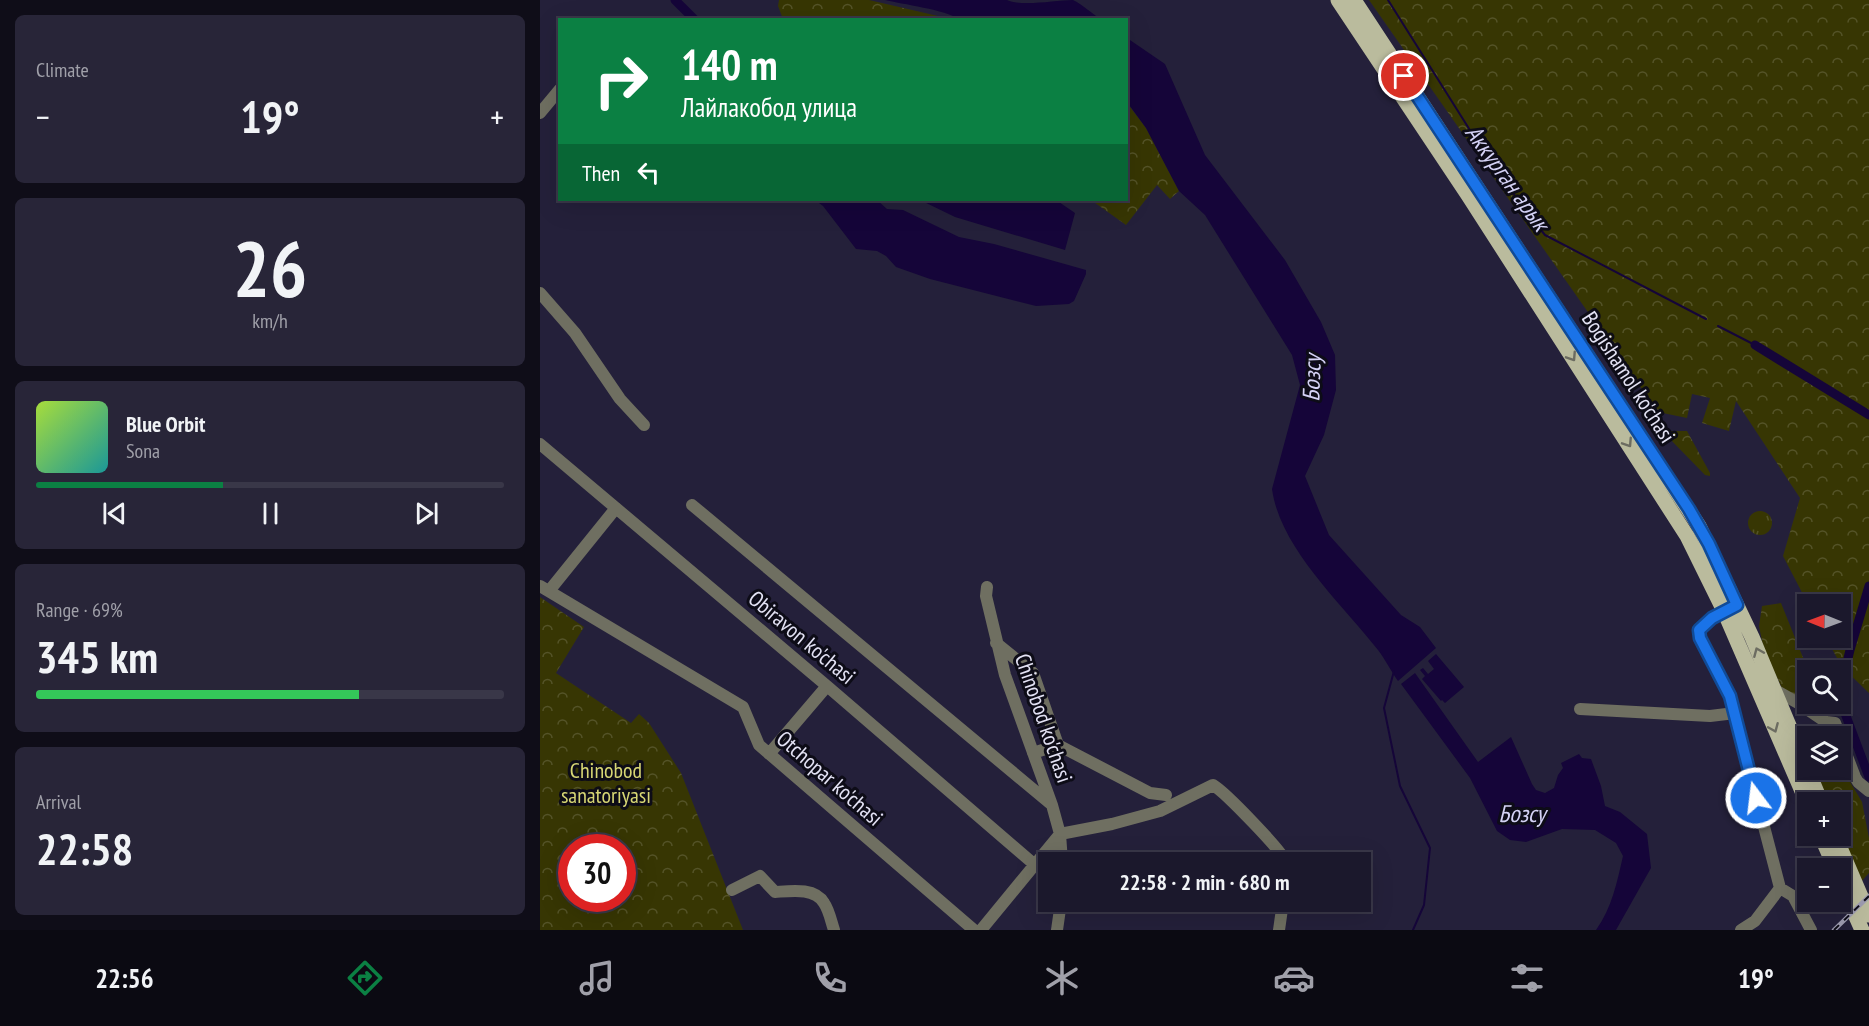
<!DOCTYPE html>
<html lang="en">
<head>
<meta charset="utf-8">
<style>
	:root { --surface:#1b182c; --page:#282538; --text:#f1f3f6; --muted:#a0a0a9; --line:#393748; --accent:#0b8043 }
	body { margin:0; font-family:"PT Sans Narrow",sans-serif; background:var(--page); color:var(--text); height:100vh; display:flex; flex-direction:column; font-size:22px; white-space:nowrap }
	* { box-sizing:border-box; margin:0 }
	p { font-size:20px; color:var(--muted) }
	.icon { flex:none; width:33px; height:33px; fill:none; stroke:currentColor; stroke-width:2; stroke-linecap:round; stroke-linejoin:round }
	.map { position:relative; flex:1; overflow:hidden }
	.sheet { display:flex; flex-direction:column; gap:15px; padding:15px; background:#0f0d18; width:540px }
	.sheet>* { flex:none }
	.guide { position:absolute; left:18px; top:18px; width:570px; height:183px; border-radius:0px; box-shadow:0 6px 24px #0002,0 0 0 2px var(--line); background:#0b8043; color:#fff; overflow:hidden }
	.needle { width:39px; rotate:271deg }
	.tools { position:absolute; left:1257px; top:594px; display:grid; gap:12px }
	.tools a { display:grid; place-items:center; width:54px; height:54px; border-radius:0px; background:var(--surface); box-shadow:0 6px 24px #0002,0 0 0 2px var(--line); font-size:30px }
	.speed { position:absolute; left:18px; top:834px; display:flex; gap:12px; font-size:30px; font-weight:700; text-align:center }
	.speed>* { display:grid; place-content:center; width:78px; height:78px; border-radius:50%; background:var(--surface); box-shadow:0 6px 24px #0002,0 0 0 2px var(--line); line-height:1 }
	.speed .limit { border:9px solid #d22; background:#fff; color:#111 }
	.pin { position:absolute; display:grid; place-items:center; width:51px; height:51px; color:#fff; margin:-26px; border:3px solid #fff; border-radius:50%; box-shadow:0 2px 6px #0007 }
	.me { position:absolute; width:66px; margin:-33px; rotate:345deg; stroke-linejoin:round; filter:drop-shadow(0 0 4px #0008) }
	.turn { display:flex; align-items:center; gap:21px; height:126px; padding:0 24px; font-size:27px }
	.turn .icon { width:78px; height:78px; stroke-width:2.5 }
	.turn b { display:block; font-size:42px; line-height:51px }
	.then { display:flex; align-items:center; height:57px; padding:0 24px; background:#0003; gap:12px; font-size:22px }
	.big { font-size:45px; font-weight:800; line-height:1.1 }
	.sheet .widget { flex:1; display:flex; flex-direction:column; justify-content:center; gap:9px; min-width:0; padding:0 21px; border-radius:9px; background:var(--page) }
	.sheet .dial { align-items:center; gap:0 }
	.dial b { font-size:78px; line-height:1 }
	.song { display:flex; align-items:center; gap:18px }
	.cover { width:72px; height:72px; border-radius:9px; background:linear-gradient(135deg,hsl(80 70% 55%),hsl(180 70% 35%)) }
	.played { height:6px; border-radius:3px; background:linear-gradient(90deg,var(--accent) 40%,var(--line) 40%) }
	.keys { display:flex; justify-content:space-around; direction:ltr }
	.heat { display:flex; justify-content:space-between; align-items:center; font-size:33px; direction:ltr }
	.charge { height:9px; border-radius:4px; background:linear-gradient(90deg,#34c759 69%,var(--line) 0) }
	.trip { position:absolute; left:498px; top:852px; width:333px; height:60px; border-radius:0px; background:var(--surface); box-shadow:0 6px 24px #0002,0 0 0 2px var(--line); font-weight:800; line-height:60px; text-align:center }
	.menu { display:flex; height:96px; justify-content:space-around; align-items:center; background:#0b0a12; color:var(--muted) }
	.menu .icon { width:42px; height:42px }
	.menu .selected { color:var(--accent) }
	.menu b { font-size:27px; color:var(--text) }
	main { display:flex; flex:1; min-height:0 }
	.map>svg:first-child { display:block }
	.grass { fill:url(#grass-tufts) }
	.forest { fill:url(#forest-crowns); fill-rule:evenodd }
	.water { fill:#150539 }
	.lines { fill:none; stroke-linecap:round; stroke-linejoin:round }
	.stream { stroke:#150539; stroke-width:2 }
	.canal { stroke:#150539; stroke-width:9 }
	.minor { stroke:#6f6f61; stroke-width:12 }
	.major { stroke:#babb9d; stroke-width:15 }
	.rail-casing { stroke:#9e9cb1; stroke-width:4.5 }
	.rail { stroke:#0d0c17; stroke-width:2; stroke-dasharray:7; stroke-linecap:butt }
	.oneway { stroke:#6c6c61 }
	.route-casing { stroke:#114b97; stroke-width:15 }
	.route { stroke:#1a73e8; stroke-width:10 }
	.labels { text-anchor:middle; stroke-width:6; stroke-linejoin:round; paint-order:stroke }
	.street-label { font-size:22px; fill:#e3e2f4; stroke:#0d0c17 }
	.park-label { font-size:22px; fill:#d7d674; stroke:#0d0c17 }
	.water-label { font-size:24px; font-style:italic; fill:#d4d2f5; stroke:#0d0c17 }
</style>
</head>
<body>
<main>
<section class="sheet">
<div class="widget"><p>Climate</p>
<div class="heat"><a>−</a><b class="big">19°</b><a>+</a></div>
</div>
<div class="widget dial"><b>26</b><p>km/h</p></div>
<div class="widget">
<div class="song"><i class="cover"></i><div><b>Blue Orbit</b><p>Sona</p></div></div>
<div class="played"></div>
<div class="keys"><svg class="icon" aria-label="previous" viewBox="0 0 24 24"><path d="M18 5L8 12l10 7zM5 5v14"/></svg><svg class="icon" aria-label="pause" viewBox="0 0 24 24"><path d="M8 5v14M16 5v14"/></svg><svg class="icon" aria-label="next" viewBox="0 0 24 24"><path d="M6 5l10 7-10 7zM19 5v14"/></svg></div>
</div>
<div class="widget"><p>Range · 69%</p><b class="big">345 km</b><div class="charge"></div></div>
<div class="widget"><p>Arrival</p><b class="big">22:58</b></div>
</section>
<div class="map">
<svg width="1329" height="930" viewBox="0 0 1329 930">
	<defs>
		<pattern id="grass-tufts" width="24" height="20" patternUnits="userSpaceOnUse" patternTransform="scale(1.5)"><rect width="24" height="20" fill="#373603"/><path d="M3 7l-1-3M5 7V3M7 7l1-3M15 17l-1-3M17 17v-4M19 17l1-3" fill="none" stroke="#545328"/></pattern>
		<pattern id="forest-crowns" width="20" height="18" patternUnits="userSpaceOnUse" patternTransform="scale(1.5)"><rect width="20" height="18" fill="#373603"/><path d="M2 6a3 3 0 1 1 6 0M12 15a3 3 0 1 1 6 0" fill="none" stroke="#545328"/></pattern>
	</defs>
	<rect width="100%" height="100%" fill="#24203a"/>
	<path class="grass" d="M1208 523a12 12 0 1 1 24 0a12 12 0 1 1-24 0Z"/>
	<path class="forest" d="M 239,0 L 329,0 L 411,19 L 243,19 L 238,6 Z
		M 829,0 L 1329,0 L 1329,693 L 1302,667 L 1286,638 L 1300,638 L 1300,604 L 1268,604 L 1243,556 L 1260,498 L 1196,401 L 1189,431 L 1162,423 L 1170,398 L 1152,394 L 1147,418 L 1118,412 Z
		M 587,103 L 606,128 L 639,191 L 630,199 L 617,185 L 586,225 L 551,200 L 586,200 Z
		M 1128,431 L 1147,431 L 1170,473 L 1170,476 L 1165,475 L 1129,438 L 1126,433 Z
		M 0,597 L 44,627 L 16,673 L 91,723 L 99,714 L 109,723 L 141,773 L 203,930 L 0,930 ZM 32,848 L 82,848 L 82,898 L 32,898 Z
		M 1241,603 L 1268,670 L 1267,703 L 1243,690 L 1224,651 L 1219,626 L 1222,606 Z
		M 1301,750 L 1306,775 L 1322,802 L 1329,838 L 1329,873 L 1320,883 L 1300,836 L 1300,802 L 1287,802 L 1273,770 L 1300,770 Z"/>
	<path class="water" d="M 345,0 L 467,0 C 483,7 515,0 533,0 C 542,4 552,14 561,19 L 418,19 C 407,10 361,4 345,0 Z
		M 587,38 L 625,64 L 665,155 L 745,260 L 781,322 L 795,355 L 796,390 L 784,435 L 765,476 L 789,535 L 861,615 L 880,627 L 896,648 L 858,681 C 851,671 845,659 838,650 C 802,604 740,548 732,489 L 760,385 L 752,355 L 665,215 L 639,191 L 606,128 L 587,102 Z
		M 275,200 L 337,200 L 347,209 L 363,210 L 419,237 L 454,244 L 546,270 L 546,274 L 534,301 L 529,304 L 496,306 L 390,279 L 356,267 L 346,256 L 337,251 L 316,249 L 283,206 Z
		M 380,200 L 516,200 L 535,213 L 525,250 L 415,217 Z
		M 896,654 L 924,687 L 905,703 L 902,700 L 901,701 L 882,679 L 885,676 L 880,670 L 883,668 L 888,674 L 894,669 L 888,661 Z
		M 875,673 L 938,762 L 971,737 L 992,784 L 996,790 L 1005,793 L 1014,788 L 1018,775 L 1023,768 L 1021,763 L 1039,754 L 1042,758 L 1051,759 L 1061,786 L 1065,806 L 1080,812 L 1107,834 L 1111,868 L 1076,930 L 1056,930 C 1072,908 1077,882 1083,856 L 1076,843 L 1055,830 L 1022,829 L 986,842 L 970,840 L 957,831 L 930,778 L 861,684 Z"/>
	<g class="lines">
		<path class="stream" d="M 848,0 L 933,135 L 984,209 L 1005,235 L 1166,319
			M 1178,326 L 1215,345
			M 854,671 L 844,708 L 860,786 L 890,848 L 884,905 L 873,930"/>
		<path class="canal" d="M 135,0 L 155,20
			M 1215,345 L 1329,415
			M 1300,691 L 1310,650 L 1329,586
			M 1300,700 L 1329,777"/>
		<path class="minor" d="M 0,113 L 20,89
			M 0,293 L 35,333 L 80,399 L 104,425
			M 0,444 L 287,686 L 495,865
			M 152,505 L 512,805
			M 0,586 L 203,707 L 219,745 L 434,930
			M 447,587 L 446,596 L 465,675 L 512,805 L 520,834 L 522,862
			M 9,591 L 76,508
			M 1191,608 L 1172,618 L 1159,630 L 1159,638 L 1190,696 L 1240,888 L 1253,896 L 1271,930
			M 456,643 L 493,673 L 518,745
			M 1235,690 L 1258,703 L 1286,722 L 1295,723 L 1300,736
			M 1040,709 L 1170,716 L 1195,713
			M 1300,738 L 1315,777 L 1318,782 L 1329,791
			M 493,753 L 518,745 L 610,793 L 626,795
			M 229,754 L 287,686
			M 192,890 L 220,876 L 235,892 C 250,891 275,887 284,903 C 289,910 291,921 294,930
			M 441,930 L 520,834 L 572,824 L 620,811 L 673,785 C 685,792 743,852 746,862
			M 517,930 L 521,902
			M 739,930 L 743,902
			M 1201,930 L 1215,921 L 1240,888"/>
		<path class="major" d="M 798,0 L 928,195 L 1147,536 L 1184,611 L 1268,805
			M 814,0 L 1159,526 L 1212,637 L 1281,802
			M 1281,836 L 1295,868
			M 1295,836 L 1329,915
			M 1300,881 L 1322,930"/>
		<defs>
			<path id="rail" d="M 1294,930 L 1329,896"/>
		</defs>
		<use href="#rail" class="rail-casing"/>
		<use href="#rail" class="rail"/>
	</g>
	<defs><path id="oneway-chevron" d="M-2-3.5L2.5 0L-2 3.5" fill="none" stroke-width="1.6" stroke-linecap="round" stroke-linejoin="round" transform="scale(1.5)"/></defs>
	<g class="oneway">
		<use href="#oneway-chevron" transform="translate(1032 357) rotate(57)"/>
		<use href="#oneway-chevron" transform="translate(1088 443) rotate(57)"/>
		<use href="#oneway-chevron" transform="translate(1218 652) rotate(-113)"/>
		<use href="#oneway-chevron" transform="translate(1234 728) rotate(67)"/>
	</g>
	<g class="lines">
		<defs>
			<path id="route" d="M 864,76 L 1149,509 L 1169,544 L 1197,605 L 1172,618 L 1159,630 L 1160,638 L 1190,696 L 1216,798"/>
		</defs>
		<use href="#route" class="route-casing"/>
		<use href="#route" class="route"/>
	</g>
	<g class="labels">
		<g class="street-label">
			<text transform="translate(1089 377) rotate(57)" y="8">Bogishamol ko'chasi</text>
			<text transform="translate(262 637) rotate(40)" y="8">Obiravon ko'chasi</text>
			<text transform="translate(504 718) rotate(71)" y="8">Chinobod ko'chasi</text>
			<text transform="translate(290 778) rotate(41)" y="8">Otchopar ko'chasi</text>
		</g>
		<g class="park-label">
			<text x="66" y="778">Chinobod<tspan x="66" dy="25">sanatoriyasi</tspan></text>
		</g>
		<g class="water-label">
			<text transform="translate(967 178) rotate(54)" y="8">Аккурган арык</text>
			<text transform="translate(772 378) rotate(-88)" y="8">Бозсу</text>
			<text x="982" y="822">Бозсу</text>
		</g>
	</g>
</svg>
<div class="tools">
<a><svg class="needle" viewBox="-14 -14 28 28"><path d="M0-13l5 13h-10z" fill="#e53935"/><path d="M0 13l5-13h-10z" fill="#a0a0a9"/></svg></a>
<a><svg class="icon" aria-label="search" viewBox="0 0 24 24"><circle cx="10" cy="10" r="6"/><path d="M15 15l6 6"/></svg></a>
<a><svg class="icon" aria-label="layers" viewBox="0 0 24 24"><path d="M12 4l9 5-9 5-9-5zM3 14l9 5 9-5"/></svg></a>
<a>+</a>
<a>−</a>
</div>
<div class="speed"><div class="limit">30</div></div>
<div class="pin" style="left:864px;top:76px;background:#d93025"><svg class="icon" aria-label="arrive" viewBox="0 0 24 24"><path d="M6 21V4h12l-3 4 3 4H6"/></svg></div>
<svg class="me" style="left:1216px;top:798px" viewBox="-20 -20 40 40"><circle r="17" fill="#1a73e8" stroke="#fff" stroke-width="3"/><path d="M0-11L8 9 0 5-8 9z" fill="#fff"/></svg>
<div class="trip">22:58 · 2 min · 680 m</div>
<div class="guide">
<div class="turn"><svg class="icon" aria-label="right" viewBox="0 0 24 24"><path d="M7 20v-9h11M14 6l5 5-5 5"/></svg><div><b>140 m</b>Лайлакобод улица</div></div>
<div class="then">Then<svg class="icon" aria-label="left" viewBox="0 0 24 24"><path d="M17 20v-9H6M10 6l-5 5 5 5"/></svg></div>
</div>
</div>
</main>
<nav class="menu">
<b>22:56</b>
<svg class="icon selected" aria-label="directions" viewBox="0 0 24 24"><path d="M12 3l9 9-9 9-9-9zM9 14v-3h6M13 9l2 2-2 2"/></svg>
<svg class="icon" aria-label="music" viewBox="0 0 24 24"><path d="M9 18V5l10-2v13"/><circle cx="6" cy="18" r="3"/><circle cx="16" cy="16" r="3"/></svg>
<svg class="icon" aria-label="phone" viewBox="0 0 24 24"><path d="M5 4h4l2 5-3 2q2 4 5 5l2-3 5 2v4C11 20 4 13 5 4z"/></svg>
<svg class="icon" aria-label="climate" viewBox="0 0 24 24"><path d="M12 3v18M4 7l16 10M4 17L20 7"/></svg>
<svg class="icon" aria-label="car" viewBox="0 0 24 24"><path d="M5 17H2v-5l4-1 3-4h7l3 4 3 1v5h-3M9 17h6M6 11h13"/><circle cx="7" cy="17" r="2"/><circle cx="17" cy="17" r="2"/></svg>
<svg class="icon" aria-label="filters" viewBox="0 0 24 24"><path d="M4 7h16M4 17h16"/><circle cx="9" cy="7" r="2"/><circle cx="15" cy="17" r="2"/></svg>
<b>19°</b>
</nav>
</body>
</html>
